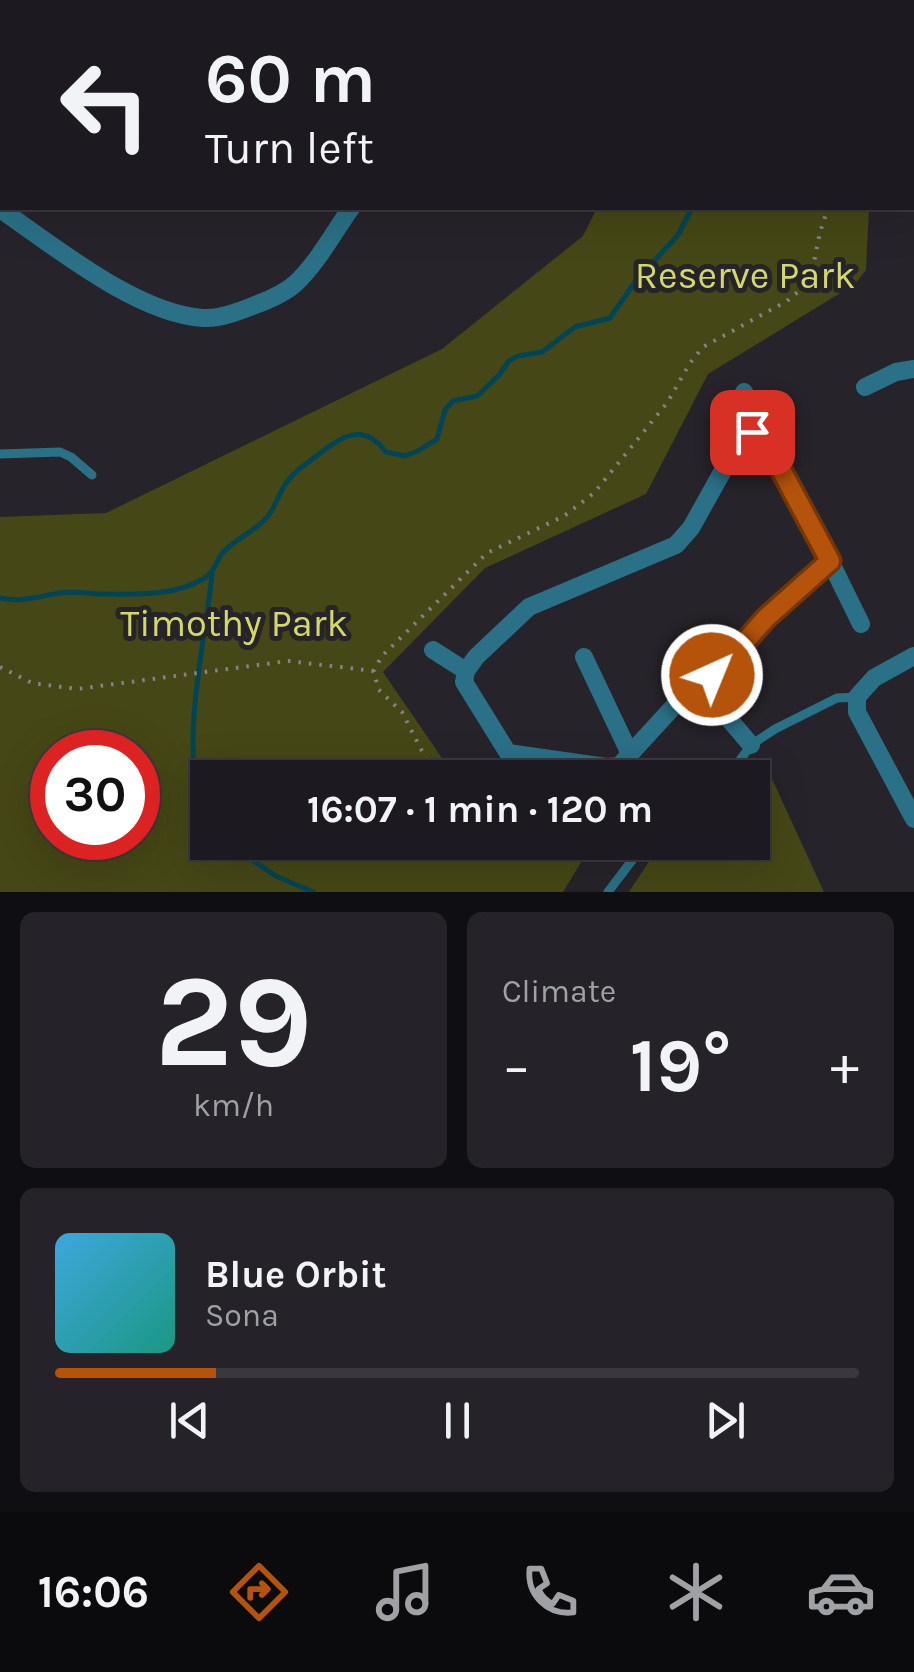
<!DOCTYPE html>
<html lang="en">
<head>
<meta charset="utf-8">
<style>
	:root { --surface:#1c1a20; --page:#252329; --text:#f1f3f6; --muted:#a0a1a5; --line:#3a383e; --accent:#b45309 }
	body { margin:0; font-family:Karla,sans-serif; background:var(--page); color:var(--text); height:100vh; display:flex; flex-direction:column; font-size:38px; white-space:nowrap }
	* { box-sizing:border-box; margin:0 }
	p { font-size:32px; color:var(--muted) }
	.icon { flex:none; width:55px; height:55px; fill:none; stroke:currentColor; stroke-width:2; stroke-linecap:round; stroke-linejoin:round }
	.map { position:relative; height:892px; overflow:hidden }
	.drawer { display:flex; flex-direction:column; gap:20px; padding:20px; background:#0f0e12; flex:1 }
	.drawer>* { flex:none }
	.hud { position:absolute; left:0px; top:0px; width:915px; height:210px; box-shadow:0 10px 40px #0002,0 0 0 2px var(--line); background:#1c1a20; color:var(--text); overflow:hidden }
	.speed { position:absolute; left:30px; top:730px; display:flex; gap:20px; font-size:50px; font-weight:700; text-align:center }
	.speed>* { display:grid; place-content:center; width:130px; height:130px; border-radius:50%; background:var(--surface); box-shadow:0 10px 40px #0002,0 0 0 2px var(--line); line-height:1 }
	.speed .limit { border:15px solid #d22; background:#fff; color:#111 }
	.pin { position:absolute; display:grid; place-items:center; width:85px; height:85px; color:#fff; margin:-42px; border-radius:20px; box-shadow:0 5px 15px #0006 }
	.me { position:absolute; width:110px; margin:-55px; rotate:44deg; stroke-linejoin:round; filter:drop-shadow(0 0 8px #0008) }
	.turn { display:flex; align-items:center; gap:35px; height:210px; padding:0 40px; font-size:45px }
	.turn .icon { width:130px; height:130px; stroke-width:2.5 }
	.turn b { display:block; font-size:70px; line-height:85px }
	.big { font-size:75px; font-weight:700; line-height:1.1 }
	.drawer .tile { flex:1; display:flex; flex-direction:column; justify-content:center; gap:15px; min-width:0; padding:0 35px; border-radius:15px; background:var(--page) }
	.drawer .dial { align-items:center; gap:0 }
	.dial b { font-size:130px; line-height:1 }
	.song { display:flex; align-items:center; gap:30px }
	.cover { width:120px; height:120px; border-radius:15px; background:linear-gradient(135deg,hsl(200 70% 55%),hsl(170 70% 35%)) }
	.played { height:10px; border-radius:5px; background:linear-gradient(90deg,var(--accent) 20%,var(--line) 20%) }
	.keys { display:flex; justify-content:space-around; direction:ltr }
	.heat { display:flex; justify-content:space-between; align-items:center; font-size:55px; direction:ltr }
	.drawer .tiles { flex:1; display:grid; gap:20px; grid-template-columns:1fr 1fr }
	.tile:last-child { grid-column:span 2 }
	.trip { position:absolute; left:190px; top:760px; width:580px; height:100px; border-radius:0px; background:var(--surface); box-shadow:0 10px 40px #0002,0 0 0 2px var(--line); font-weight:700; line-height:100px; text-align:center }
	.tabs { display:flex; height:160px; justify-content:space-around; align-items:center; background:#0b0a0d; color:var(--muted) }
	.tabs .icon { width:70px; height:70px }
	.tabs .active { color:var(--accent) }
	.tabs b { font-size:45px; color:var(--text) }
	.map>svg:first-child { display:block }
	.green { fill:#454716; fill-rule:evenodd }
	.lines { fill:none; stroke-linecap:round; stroke-linejoin:round }
	.stream { stroke:#004556; stroke-width:5 }
	.path { stroke:#858388; stroke-width:4; stroke-dasharray:2.5 8; stroke-linecap:butt }
	.service { stroke:#2a7087; stroke-width:9 }
	.minor { stroke:#2a7087; stroke-width:18 }
	.route-casing { stroke:#753606; stroke-width:25 }
	.route { stroke:#b45309; stroke-width:18 }
	.labels { text-anchor:middle; stroke-width:10; stroke-linejoin:round; paint-order:stroke }
	.park-label { font-size:38px; fill:#d3d963; stroke:#26232a }
</style>
</head>
<body>
<div class="map">
<svg width="914" height="892" viewBox="0 0 914 892">
	<rect width="100%" height="100%" fill="#26232a"/>
	<path class="green" d="M 597,208 L 869,208 L 866,270 L 855,284 L 708,374 L 646,494 L 485,568 L 383,672 L 455,777 L 208,778 L 208,842 L 600,842 L 602,849 L 586,854 L 563,892 L 0,892 L 0,517 L 106,513 L 442,349 L 583,236 ZM 52,752 L 138,752 L 138,838 L 52,838 Z
		M 767,768 L 824,892 L 629,892 L 659,846 L 669,842 L 752,842 L 753,784 Z"/>
	<g class="lines">
		<path class="stream" d="M 832,0 L 832,2
			M 0,598 C 23,603 38,596 60,593 C 73,591 86,593 98,594 C 133,594 173,597 203,579 C 214,573 215,564 221,555 C 234,538 256,532 268,516 C 276,506 279,492 287,482 C 294,471 305,465 315,457 C 340,438 362,420 386,452 L 405,456 L 418,451 L 437,439 L 445,410 L 453,401 L 477,396 L 499,375 L 509,361 L 518,356 L 542,352 L 575,327 L 610,318 L 635,282 L 678,235 L 692,208
			M 208,817 C 175,757 206,642 212,574
			M 225,842 L 276,876 L 313,892"/>
		<path class="path" d="M 912,127 L 914,126
			M 0,667 L 32,683 L 77,689 L 288,661 L 374,671
			M 438,778 L 427,761 L 402,712 L 378,689 L 374,671 L 381,657 L 487,553 L 564,516 L 594,493 L 667,403 L 690,363 L 703,347 L 787,301 L 810,282 L 820,232 L 828,208
			M 610,842 L 622,852"/>
		<path class="service" d="M 0,454 L 60,452 L 71,457 L 92,475
			M 727,778 L 751,745 L 775,729 L 837,698 L 857,697
			M 608,892 L 646,842"/>
		<path class="minor" d="M 188,0 L 192,2
			M 481,2 L 482,0
			M 0,209 C 54,246 137,314 203,318 C 220,319 240,311 255,305 C 269,300 285,293 296,283 C 318,262 334,232 351,208
			M 865,387 L 896,372 L 914,369
			M 744,392 L 756,417 L 751,432
			M 830,561 L 861,624
			M 433,650 L 466,671
			M 914,656 L 874,678 L 857,697 L 857,712 L 914,819
			M 584,657 L 630,754
			M685 687a16 16 0 1 1 32 0a16 16 0 1 1-32 0Z
			M 686,693 L 619,766 L 606,767 L 508,753 L 464,682 L 466,671 L 476,657 L 529,607 L 676,545 L 691,528 L 740,440 L 751,432 L 763,437 L 830,561 L 766,618 L 743,644 L 708,672
			M 712,699 L 751,745"/>
	</g>
	<g class="lines">
		<defs>
			<path id="route" d="M 712,675 L 708,672 L 743,644 L 766,618 L 830,561 L 763,436 L 752,432"/>
		</defs>
		<use href="#route" class="route-casing"/>
		<use href="#route" class="route"/>
	</g>
	<g class="labels">
		<g class="park-label">
			<text x="745" y="288">Reserve Park</text>
			<text x="234" y="636">Timothy Park</text>
		</g>
	</g>
</svg>
<div class="speed"><div class="limit">30</div></div>
<div class="pin" style="left:752px;top:432px;background:#d93025"><svg class="icon" aria-label="arrive" viewBox="0 0 24 24"><path d="M6 21V4h12l-3 4 3 4H6"/></svg></div>
<svg class="me" style="left:712px;top:675px" viewBox="-20 -20 40 40"><circle r="17" fill="#b45309" stroke="#fff" stroke-width="3"/><path d="M0-11L8 9 0 5-8 9z" fill="#fff"/></svg>
<div class="trip">16:07 · 1 min · 120 m</div>
<div class="hud">
<div class="turn"><svg class="icon" aria-label="left" viewBox="0 0 24 24"><path d="M17 20v-9H6M10 6l-5 5 5 5"/></svg><div><b>60 m</b>Turn left</div></div>
</div>
</div>
<section class="drawer">
<div class="tiles">
<div class="tile dial"><b>29</b><p>km/h</p></div>
<div class="tile"><p>Climate</p>
<div class="heat"><a>−</a><b class="big">19°</b><a>+</a></div>
</div>
<div class="tile">
<div class="song"><i class="cover"></i><div><b>Blue Orbit</b><p>Sona</p></div></div>
<div class="played"></div>
<div class="keys"><svg class="icon" aria-label="previous" viewBox="0 0 24 24"><path d="M18 5L8 12l10 7zM5 5v14"/></svg><svg class="icon" aria-label="pause" viewBox="0 0 24 24"><path d="M8 5v14M16 5v14"/></svg><svg class="icon" aria-label="next" viewBox="0 0 24 24"><path d="M6 5l10 7-10 7zM19 5v14"/></svg></div>
</div>
</div>
</section>
<nav class="tabs">
<b>16:06</b>
<svg class="icon active" aria-label="directions" viewBox="0 0 24 24"><path d="M12 3l9 9-9 9-9-9zM9 14v-3h6M13 9l2 2-2 2"/></svg>
<svg class="icon" aria-label="music" viewBox="0 0 24 24"><path d="M9 18V5l10-2v13"/><circle cx="6" cy="18" r="3"/><circle cx="16" cy="16" r="3"/></svg>
<svg class="icon" aria-label="phone" viewBox="0 0 24 24"><path d="M5 4h4l2 5-3 2q2 4 5 5l2-3 5 2v4C11 20 4 13 5 4z"/></svg>
<svg class="icon" aria-label="climate" viewBox="0 0 24 24"><path d="M12 3v18M4 7l16 10M4 17L20 7"/></svg>
<svg class="icon" aria-label="car" viewBox="0 0 24 24"><path d="M5 17H2v-5l4-1 3-4h7l3 4 3 1v5h-3M9 17h6M6 11h13"/><circle cx="7" cy="17" r="2"/><circle cx="17" cy="17" r="2"/></svg>
</nav>
</body>
</html>
